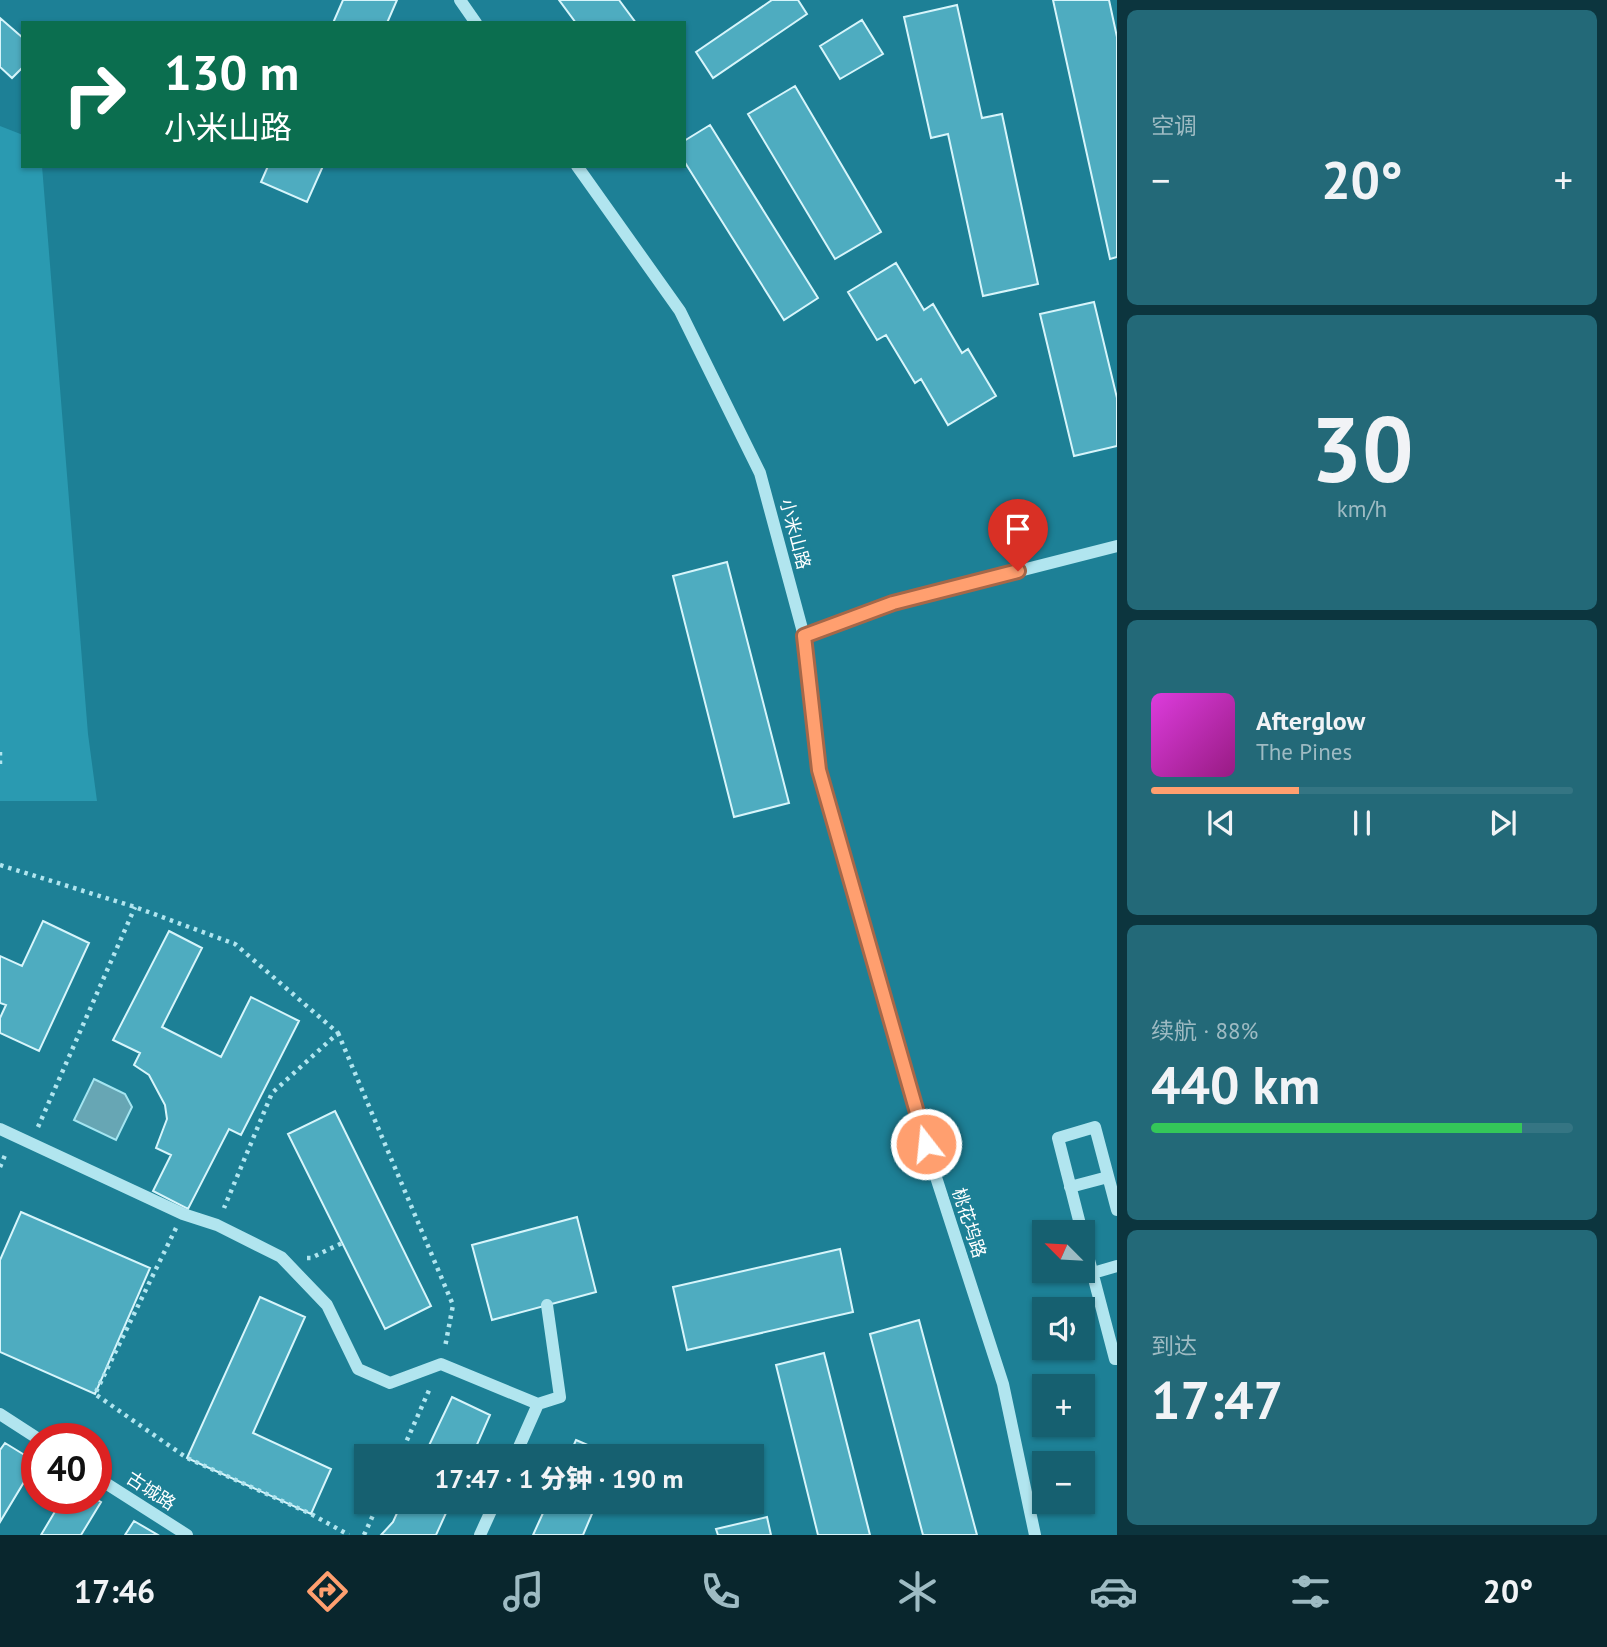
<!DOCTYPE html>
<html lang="zh">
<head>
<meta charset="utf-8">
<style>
	:root { --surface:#166070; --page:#236978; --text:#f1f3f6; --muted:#9ebbc3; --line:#357583; --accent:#ff9f6f }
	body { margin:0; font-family:"PT Sans","Noto Sans SC",sans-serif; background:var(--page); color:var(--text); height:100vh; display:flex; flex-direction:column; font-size:26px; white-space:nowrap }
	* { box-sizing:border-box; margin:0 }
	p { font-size:23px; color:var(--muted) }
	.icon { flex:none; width:38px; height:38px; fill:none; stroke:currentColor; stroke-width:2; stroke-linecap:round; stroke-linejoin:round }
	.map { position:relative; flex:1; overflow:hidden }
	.panel { display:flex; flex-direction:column; gap:10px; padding:10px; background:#0c353e; width:490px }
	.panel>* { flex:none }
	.top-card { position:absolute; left:21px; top:21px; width:665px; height:147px; border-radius:0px; box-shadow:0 2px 5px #0004; background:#0b6e4f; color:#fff; overflow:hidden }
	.needle { width:46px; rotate:294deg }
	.buttons { position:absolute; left:1032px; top:1220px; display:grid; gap:14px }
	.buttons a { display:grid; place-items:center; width:63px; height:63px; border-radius:0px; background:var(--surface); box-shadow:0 2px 5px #0004; font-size:35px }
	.speed { position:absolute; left:21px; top:1423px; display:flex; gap:14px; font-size:35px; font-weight:700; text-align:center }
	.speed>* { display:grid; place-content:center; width:91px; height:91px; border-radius:50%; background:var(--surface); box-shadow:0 2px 5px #0004; line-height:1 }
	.speed .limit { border:10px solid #d22; background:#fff; color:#111 }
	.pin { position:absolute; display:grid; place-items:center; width:60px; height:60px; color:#fff; margin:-72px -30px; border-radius:50% 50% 50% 0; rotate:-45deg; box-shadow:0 0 7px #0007 }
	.pin .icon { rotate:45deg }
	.me { position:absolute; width:77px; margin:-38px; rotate:344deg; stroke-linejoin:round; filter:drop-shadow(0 0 5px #0008) }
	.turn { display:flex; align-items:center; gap:24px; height:147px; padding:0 28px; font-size:32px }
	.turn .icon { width:91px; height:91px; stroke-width:2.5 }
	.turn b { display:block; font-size:49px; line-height:60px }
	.big { font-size:52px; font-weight:800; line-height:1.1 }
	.panel .card { flex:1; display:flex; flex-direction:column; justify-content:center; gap:10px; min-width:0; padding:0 24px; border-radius:10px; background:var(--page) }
	.panel .dial { align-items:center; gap:0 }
	.dial b { font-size:91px; line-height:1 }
	.song { display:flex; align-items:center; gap:21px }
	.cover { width:84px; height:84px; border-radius:10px; background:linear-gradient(135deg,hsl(300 70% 55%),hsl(310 70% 35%)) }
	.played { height:7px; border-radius:4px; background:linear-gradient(90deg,var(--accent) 35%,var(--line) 35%) }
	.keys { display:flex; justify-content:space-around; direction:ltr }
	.heat { display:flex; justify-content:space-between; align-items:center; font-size:38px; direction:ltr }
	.charge { height:10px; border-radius:5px; background:linear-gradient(90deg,#34c759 88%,var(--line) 0) }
	.trip { position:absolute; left:354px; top:1444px; width:410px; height:70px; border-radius:0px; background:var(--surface); box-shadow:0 2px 5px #0004; font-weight:800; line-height:70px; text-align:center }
	.menu { display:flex; height:112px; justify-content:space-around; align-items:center; background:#09262d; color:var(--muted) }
	.menu .icon { width:49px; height:49px }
	.menu .current { color:var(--accent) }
	.menu b { font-size:32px; color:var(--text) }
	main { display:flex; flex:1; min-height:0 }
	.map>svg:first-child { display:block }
	.green { fill:#2a9ab1 }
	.water { fill:#67a6b4; stroke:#a4e5f1; stroke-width:2 }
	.building { fill:#4eacc0; stroke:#d7f5fb; stroke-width:2 }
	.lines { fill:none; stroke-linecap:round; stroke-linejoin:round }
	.path { stroke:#b1e5ef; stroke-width:4.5; stroke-dasharray:3.5 5; stroke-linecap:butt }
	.minor { stroke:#b1e5ef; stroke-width:12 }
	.route-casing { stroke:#a66748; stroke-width:18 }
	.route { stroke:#ff9f6f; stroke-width:12 }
	.labels { text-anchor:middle; stroke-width:7; stroke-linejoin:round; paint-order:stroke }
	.street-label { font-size:18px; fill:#fff; stroke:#1d8096 }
</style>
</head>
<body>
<main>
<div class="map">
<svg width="1117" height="1535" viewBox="0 0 1117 1535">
	<rect width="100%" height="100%" fill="#1d8096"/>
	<path class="green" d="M 0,126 L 23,135 L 23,166 L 42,166 L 88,734 L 97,801 L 0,801 Z"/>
	<path class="water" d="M 94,1079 L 125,1094 L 132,1107 L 116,1140 L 74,1120 Z"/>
	<path class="building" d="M 343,0 L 397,0 L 387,23 L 333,23 Z
		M 559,0 L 619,0 L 636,23 L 576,23 Z
		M 772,0 L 798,0 L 807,14 L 713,78 L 696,52 Z
		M 1053,0 L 1109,0 L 1117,37 L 1117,257 L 1110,259 Z
		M 957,5 L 982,118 L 1002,114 L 1038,284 L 983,296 L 948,134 L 931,138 L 904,17 Z
		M 0,18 L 23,38 L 23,67 L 12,78 L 0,67 Z
		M 862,20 L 883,54 L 840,79 L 820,46 Z
		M 795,86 L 881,232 L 835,259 L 748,114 Z
		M 710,125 L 818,298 L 784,320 L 684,161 L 684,141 Z
		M 268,166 L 323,166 L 307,202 L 261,182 Z
		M 896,263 L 924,310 L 933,304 L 962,353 L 968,349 L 996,396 L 948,425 L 921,379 L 915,383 L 886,335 L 877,340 L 848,292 Z
		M 1094,302 L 1117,398 L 1117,446 L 1074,456 L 1040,314 Z
		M 727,562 L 789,803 L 734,817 L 673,576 Z
		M 43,921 L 89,943 L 39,1051 L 0,1033 L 0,1018 L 6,1005 L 0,1003 L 0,956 L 22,966 Z
		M 169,931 L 202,948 L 162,1027 L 221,1057 L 251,997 L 299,1021 L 241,1135 L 229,1129 L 188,1209 L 153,1191 L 171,1155 L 156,1148 L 167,1119 L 165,1105 L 149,1075 L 134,1065 L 140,1053 L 113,1040 Z
		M 335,1111 L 431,1306 L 385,1329 L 288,1134 Z
		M 21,1212 L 150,1268 L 95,1394 L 0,1352 L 0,1260 Z
		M 577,1217 L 596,1292 L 492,1320 L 472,1245 Z
		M 840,1249 L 853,1312 L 687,1350 L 673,1287 Z
		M 260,1297 L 305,1317 L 253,1433 L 331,1469 L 311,1514 L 187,1458 Z
		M 919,1320 L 977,1535 L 923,1535 L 870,1334 Z
		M 824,1353 L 870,1535 L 818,1535 L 776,1365 Z
		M 452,1397 L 490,1415 L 472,1456 L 424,1456 Z
		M 576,1440 L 613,1456 L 569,1456 Z
		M 5,1443 L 36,1462 L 0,1522 L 0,1450 Z
		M 63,1498 L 94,1498 L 101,1502 L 81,1535 L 41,1535 Z
		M 402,1502 L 451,1502 L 436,1535 L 381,1535 L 393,1522 Z
		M 548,1502 L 597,1502 L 583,1535 L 533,1535 Z
		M 767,1517 L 771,1535 L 718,1535 L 716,1529 Z
		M 134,1521 L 158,1535 L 125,1535 Z"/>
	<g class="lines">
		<path class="path" d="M 0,764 L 0,748
			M 0,865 L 135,907 L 235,944 L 338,1033 L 272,1093 L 224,1208
			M 338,1033 L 453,1305 L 445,1347
			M 38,1127 L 135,907
			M 0,1167 L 6,1153
			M 176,1228 L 95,1394 L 187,1458 L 311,1514 L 349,1535
			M 307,1258 L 311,1258 L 342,1243
			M 400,1456 L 430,1388
			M 364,1535 L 379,1502"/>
		<path class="minor" d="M 460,0 L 476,23
			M 577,166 L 680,311 L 760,473 L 804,636 L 819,770 L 934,1171 L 1003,1384 L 1035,1535
			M 804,636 L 893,603 L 1117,546
			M 0,1129 L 183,1214 L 217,1225 L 281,1257 L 327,1305 L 358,1369 L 390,1383 L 441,1364 L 538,1404 L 515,1456
			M 1070,1187 L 1108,1177
			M 1082,1232 L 1058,1138 L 1095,1127 L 1117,1210
			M 1083,1237 L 1115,1359 L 1117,1359
			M 1093,1273 L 1117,1266
			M 538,1404 L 560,1397 L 547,1305
			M 0,1414 L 37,1438
			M 96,1477 L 187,1535
			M 480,1535 L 495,1502"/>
	</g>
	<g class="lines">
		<defs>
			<path id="route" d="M 926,1144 L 819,770 L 804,636 L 893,603 L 1018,571"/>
		</defs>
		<use href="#route" class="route-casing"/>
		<use href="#route" class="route"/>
	</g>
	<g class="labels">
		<g class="street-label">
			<text transform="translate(795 534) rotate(75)" y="6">小米山路</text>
			<text transform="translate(969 1223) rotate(72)" y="6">桃花坞路</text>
			<text transform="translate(151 1491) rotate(33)" y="6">古城路</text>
		</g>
	</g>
</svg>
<div class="buttons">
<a><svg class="needle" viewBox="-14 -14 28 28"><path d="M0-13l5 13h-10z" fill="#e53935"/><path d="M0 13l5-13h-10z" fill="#9ebbc3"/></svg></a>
<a><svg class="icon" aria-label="sound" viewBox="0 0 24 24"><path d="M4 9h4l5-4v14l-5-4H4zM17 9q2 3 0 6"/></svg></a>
<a>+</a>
<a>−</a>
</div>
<div class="speed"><div class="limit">40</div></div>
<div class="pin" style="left:1018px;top:571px;background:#d93025"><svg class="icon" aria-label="arrive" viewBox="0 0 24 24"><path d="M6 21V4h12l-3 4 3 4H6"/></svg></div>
<svg class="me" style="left:926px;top:1144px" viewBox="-20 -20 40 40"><circle r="17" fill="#ff9f6f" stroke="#fff" stroke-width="3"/><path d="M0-11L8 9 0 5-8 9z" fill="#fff"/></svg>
<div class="trip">17:47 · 1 分钟 · 190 m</div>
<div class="top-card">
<div class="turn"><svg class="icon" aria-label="right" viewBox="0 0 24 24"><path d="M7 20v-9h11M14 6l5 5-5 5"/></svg><div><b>130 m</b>小米山路</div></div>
</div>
</div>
<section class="panel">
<div class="card"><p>空调</p>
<div class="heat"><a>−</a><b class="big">20°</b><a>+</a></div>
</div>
<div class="card dial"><b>30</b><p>km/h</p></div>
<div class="card">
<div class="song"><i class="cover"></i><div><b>Afterglow</b><p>The Pines</p></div></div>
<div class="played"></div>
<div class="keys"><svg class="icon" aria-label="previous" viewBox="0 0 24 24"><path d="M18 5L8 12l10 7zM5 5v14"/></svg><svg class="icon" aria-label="pause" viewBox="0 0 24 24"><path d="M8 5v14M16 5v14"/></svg><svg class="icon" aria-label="next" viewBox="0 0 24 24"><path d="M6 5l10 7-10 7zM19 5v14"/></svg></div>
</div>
<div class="card"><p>续航 · 88%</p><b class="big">440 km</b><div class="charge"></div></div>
<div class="card"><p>到达</p><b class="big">17:47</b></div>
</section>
</main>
<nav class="menu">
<b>17:46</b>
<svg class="icon current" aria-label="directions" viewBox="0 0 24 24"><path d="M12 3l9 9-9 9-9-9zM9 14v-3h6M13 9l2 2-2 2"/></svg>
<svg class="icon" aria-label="music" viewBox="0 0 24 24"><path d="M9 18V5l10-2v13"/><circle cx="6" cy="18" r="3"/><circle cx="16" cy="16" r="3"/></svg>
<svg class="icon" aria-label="phone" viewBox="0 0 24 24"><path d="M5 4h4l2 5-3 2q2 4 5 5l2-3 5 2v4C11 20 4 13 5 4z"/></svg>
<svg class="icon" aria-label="climate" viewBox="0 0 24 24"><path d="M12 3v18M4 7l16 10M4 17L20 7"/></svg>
<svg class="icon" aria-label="car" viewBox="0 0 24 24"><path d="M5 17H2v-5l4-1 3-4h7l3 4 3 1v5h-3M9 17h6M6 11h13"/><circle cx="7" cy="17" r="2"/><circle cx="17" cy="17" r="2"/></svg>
<svg class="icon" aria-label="filters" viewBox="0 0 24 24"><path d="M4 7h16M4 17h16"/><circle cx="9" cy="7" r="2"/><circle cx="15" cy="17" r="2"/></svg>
<b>20°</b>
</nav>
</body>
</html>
